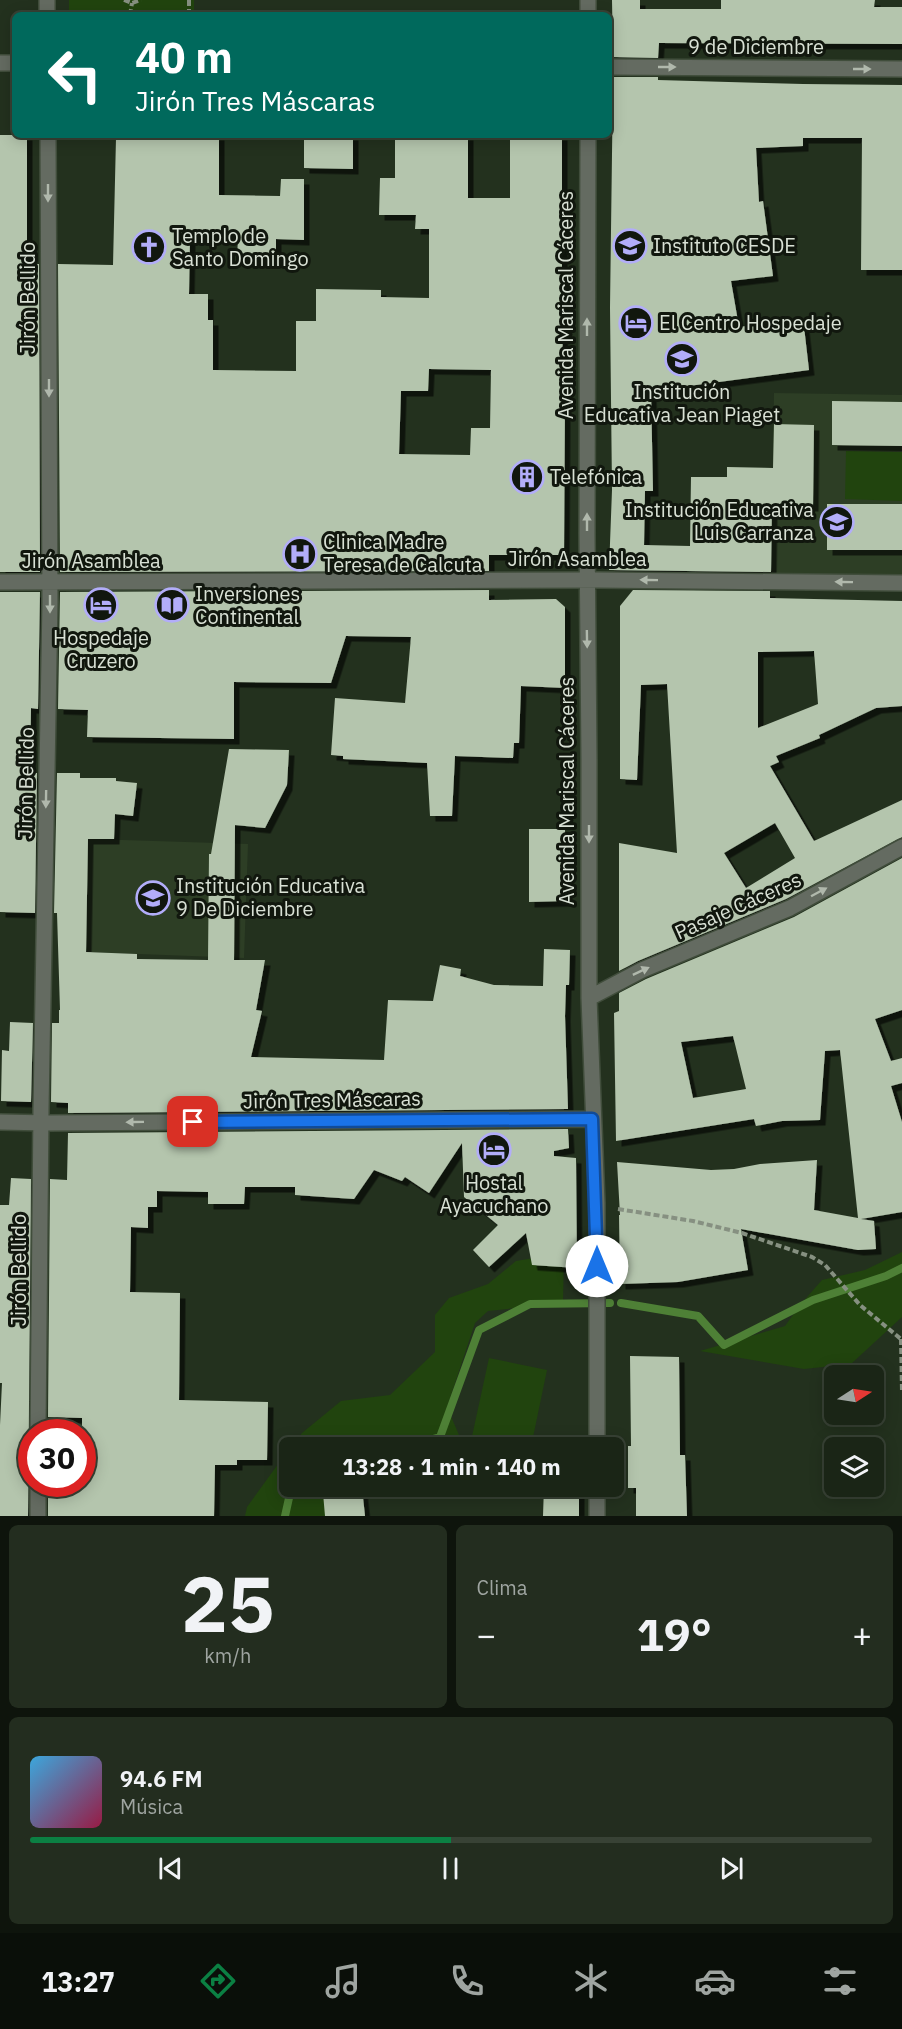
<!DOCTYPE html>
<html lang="es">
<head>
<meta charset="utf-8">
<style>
	:root { --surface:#1a2516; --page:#232d1f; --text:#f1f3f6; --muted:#9fa5a1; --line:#384235; --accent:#0b8043 }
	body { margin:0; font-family:"IBM Plex Sans",sans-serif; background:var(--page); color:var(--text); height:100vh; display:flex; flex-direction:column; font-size:22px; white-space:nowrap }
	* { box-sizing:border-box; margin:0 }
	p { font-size:20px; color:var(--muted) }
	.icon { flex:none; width:33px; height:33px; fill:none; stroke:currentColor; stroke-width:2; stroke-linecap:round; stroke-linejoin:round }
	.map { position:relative; height:1516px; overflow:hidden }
	.sheet { display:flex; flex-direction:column; gap:9px; padding:9px; background:#0e140c; flex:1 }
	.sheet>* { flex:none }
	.banner { position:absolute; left:12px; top:12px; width:600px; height:126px; border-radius:9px; box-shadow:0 3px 15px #0003,0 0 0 2px var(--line); background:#00695c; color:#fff; overflow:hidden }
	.needle { width:39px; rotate:78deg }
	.controls { position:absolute; left:824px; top:1365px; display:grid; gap:12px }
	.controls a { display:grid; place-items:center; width:60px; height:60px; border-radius:9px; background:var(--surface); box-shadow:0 3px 15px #0003,0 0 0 2px var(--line); font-size:30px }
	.speed { position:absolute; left:18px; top:1419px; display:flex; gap:12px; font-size:30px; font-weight:700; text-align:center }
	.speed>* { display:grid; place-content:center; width:78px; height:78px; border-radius:50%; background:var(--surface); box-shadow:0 3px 15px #0003,0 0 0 2px var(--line); line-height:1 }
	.speed .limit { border:9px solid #d22; background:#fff; color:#111 }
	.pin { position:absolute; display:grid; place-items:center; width:51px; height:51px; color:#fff; margin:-26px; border-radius:12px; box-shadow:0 3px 9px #0006 }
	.me { position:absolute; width:66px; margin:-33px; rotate:0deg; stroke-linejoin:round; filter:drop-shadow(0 0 4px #0008) }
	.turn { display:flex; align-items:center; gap:21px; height:126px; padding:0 24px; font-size:27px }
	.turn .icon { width:78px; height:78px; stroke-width:2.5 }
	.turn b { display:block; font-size:42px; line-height:51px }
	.big { font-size:45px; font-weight:800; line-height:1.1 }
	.sheet .widget { flex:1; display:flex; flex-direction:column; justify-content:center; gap:9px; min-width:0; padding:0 21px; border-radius:9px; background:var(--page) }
	.sheet .dial { align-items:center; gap:0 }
	.dial b { font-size:78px; line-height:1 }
	.song { display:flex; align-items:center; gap:18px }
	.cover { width:72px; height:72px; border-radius:9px; background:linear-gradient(135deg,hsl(200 70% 55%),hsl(340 70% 35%)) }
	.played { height:6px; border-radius:3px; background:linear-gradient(90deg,var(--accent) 50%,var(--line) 50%) }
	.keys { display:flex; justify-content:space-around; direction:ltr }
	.heat { display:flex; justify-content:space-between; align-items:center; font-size:33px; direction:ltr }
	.sheet .tiles { flex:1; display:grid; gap:9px; grid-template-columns:1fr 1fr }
	.widget:last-child { grid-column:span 2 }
	.trip { position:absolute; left:279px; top:1437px; width:345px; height:60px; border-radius:9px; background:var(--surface); box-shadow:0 3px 15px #0003,0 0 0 2px var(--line); font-weight:800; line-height:60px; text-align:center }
	.dock { display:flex; height:96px; justify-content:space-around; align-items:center; background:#0a0f09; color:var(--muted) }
	.dock .icon { width:42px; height:42px }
	.dock .current { color:var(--accent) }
	.dock b { font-size:27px; color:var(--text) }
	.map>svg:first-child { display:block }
	.built { fill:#2d3e25 }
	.green { fill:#21440e }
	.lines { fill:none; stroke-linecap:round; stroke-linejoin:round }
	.stream { stroke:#4e8036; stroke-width:8 }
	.building { fill:#b4c5ad; fill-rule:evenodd; filter:url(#shadow) }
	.street-casing { stroke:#404d3b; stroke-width:18 }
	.path { stroke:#869081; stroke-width:4; stroke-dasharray:6 3; stroke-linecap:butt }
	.street { stroke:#646b61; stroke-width:15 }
	.oneway { fill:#b0b8ac }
	.route-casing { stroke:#114b97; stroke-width:15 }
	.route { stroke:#1a73e8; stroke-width:10 }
	.labels { text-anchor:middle; stroke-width:6; stroke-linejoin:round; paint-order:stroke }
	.street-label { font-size:20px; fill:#d9e1d5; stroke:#11170e }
	.poi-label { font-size:20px; fill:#d9e1d5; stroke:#11170e; text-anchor:start }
</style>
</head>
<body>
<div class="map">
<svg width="902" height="1516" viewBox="0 0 902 1516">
	<defs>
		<filter id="shadow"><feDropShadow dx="5.5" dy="5.5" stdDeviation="0" flood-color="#0009"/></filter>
	</defs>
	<rect width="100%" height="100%" fill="#23311e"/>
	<path class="built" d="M 774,393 L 902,395 L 902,575 L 771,575 Z
		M 61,838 L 248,844 L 244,958 L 86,952 Z"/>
	<path class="green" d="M 69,0 L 194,0 L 194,15 L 69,15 Z
		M 846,451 L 902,452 L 902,501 L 845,499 Z
		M 902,1252 L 902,1317 L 851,1364 L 804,1369 L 700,1351 L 785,1326 L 800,1305 L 822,1280 L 865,1270 Z
		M 564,1253 L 563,1303 L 488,1311 L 475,1323 L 447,1407 L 459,1435 L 459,1447 L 291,1448 L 302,1433 L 341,1401 L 390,1395 L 435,1352 L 435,1315 L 449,1298 L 488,1284 L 516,1261 Z
		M 489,1358 L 547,1370 L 531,1447 L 504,1447 L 471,1441 Z
		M 289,1449 L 290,1486 L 371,1487 L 329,1516 L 245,1516 L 247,1507 Z"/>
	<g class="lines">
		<path class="stream" d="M 621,1303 L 698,1316 L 724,1345 L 813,1300 L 886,1276 L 902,1268
			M 401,1448 L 440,1437 L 479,1330 L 530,1304 L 610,1303
			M 285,1516 L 291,1489 L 297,1486"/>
	</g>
	<path class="building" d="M 612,0 L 640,0 L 640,9 L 721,9 L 721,0 L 875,0 L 874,7 L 902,7 L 902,44 L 659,43 L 658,58 L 613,57 Z
		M 613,77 L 658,77 L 658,80 L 803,84 L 902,85 L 902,270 L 861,270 L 862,138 L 803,138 L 803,146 L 756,148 L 759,202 L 763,201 L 773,276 L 731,281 L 739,327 L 803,318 L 809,370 L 651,391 L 653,491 L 645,491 L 644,545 L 690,546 L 691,477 L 727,477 L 727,467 L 773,468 L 774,424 L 814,425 L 813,506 L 772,504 L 771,572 L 609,570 L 612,490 L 610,308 Z
		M 0,135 L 27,135 L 27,264 L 39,264 L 40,572 L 0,572 Z
		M 199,135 L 219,135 L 219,195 L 280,196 L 281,179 L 304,179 L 304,240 L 276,239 L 276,257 L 237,257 L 238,238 L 190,238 L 189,294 L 208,294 L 208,320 L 213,320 L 213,370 L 296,371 L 296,321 L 316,321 L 316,289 L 381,290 L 381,297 L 429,298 L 429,229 L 415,229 L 416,215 L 379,215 L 380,178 L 395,178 L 395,135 L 468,135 L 468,198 L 510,198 L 510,135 L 562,135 L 562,267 L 563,401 L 565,401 L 564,555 L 489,555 L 489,571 L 60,572 L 58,264 L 113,265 L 116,138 L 199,139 ZM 429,369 L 491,370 L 490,428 L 471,428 L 470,455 L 399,454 L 401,391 L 428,391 Z
		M 304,135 L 353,135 L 353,169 L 304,168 Z
		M 832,401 L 902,402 L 902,446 L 832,445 Z
		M 827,504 L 902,504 L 902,550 L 827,550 Z
		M 489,590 L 489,600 L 556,599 L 565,607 L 565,688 L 521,686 L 519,743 L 514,743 L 513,758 L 455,756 L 452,816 L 430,816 L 427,763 L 343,759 L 343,756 L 331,755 L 335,698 L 405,703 L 411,637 L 346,636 L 331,683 L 234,682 L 234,739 L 87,737 L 88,710 L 58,709 L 60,592 Z
		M 633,590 L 770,591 L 770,598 L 902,601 L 902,706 L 876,708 L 819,735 L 820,738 L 776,756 L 779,762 L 770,766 L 814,841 L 902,800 L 902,837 L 786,899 L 638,961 L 619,971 L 619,843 L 677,853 L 667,684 L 641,685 L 637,780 L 620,779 L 620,606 ZM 814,651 L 818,704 L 758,728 L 758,652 ZM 775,823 L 795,858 L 746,888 L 724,853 Z
		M 0,592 L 40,592 L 38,709 L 31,708 L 30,773 L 37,773 L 35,913 L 0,912 Z
		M 229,749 L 289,750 L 287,785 L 265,828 L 235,825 L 234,960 L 265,960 L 256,1010 L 262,1011 L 251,1057 L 384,1060 L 388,1000 L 433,1001 L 440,965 L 461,969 L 460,976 L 494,985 L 543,986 L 544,949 L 570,950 L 569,985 L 566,985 L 565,1016 L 568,1109 L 68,1113 L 68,1103 L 51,1102 L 52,1023 L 59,1023 L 59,1010 L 60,1010 L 57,913 L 54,913 L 57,773 L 80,773 L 80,778 L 116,778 L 116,781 L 137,783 L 133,816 L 115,814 L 114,839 L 88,839 L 86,952 L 137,954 L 137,959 L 208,960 L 209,854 L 211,854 Z
		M 529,829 L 565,829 L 566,901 L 529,902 Z
		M 902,858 L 902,1010 L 875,1019 L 891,1061 L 902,1058 L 902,1083 L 891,1086 L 902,1122 L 902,1212 L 861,1219 L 874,1221 L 876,1249 L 858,1250 L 741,1229 L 748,1270 L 678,1282 L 620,1284 L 619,1215 L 620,1215 L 617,1162 L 711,1170 L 734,1169 L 760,1164 L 817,1160 L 814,1210 L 858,1218 L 840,1050 L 825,1051 L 820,1120 L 782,1121 L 756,1126 L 754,1119 L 616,1141 L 614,1013 L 619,1011 L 619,993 L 646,979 L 794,917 ZM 733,1036 L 746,1089 L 693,1098 L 681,1042 Z
		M 10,1022 L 33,1023 L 31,1102 L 1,1101 L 2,1050 L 9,1051 Z
		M 568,1129 L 569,1148 L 554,1151 L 554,1156 L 576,1158 L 577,1268 L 532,1265 L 526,1233 L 489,1267 L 473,1250 L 498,1225 L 464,1197 L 462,1143 L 429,1193 L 405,1177 L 402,1181 L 374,1170 L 354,1199 L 295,1195 L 295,1187 L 245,1187 L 244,1204 L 208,1204 L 208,1192 L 157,1191 L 157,1207 L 148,1207 L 148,1228 L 131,1227 L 130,1292 L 180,1293 L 179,1400 L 268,1402 L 267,1460 L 237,1460 L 237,1465 L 215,1465 L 214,1516 L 48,1516 L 48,1484 L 82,1484 L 82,1418 L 48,1417 L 50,1179 L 67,1180 L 68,1133 Z
		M 11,1178 L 31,1179 L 28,1516 L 0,1516 L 0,1425 L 2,1383 L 0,1383 L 0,1205 L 9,1205 Z
		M 630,1356 L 679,1357 L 680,1455 L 685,1455 L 687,1516 L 636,1516 L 636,1488 L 628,1488 L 628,1446 L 631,1446 Z
		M 544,1486 L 579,1486 L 579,1516 L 543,1516 Z
		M 362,1488 L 365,1516 L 325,1516 L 323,1493 Z"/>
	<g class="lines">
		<defs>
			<path id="street" d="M 47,0 L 47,15
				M 588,15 L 588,0
				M 0,63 L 15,63
				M 609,67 L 902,69
				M 588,135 L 587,534 L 589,759 L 589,998 L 597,1203 L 597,1448
				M 0,582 L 598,580 L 902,583
				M 589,998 L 642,970 L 790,908 L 902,847
				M 0,1122 L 49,1123 L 592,1119
				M 38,1432 L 41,1109 L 50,602 L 48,135
				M 597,1486 L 597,1516
				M 38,1516 L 38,1484"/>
		</defs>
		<use href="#street" class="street-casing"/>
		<path class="path" d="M 124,0 L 132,3 L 141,0
			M 189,0 L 189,15
			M 130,15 L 132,3
			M 618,1209 L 693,1221 L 742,1233 L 812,1257 L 825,1265 L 860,1305 L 902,1340
			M 901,1339 L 902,1391"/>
		<use href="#street" class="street"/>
	</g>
	<defs><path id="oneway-solid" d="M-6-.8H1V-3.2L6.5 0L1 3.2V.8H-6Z" transform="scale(1.5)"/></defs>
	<g class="oneway">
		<use href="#oneway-solid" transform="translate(667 67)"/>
		<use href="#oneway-solid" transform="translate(862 69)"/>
		<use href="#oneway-solid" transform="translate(48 193) rotate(90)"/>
		<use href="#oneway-solid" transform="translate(587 327) rotate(-90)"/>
		<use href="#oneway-solid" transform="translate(49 388) rotate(90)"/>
		<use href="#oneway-solid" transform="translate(587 522) rotate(-90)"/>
		<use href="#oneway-solid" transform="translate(649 580) rotate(-179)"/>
		<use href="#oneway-solid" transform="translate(844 582) rotate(-179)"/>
		<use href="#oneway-solid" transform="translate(50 604) rotate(90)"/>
		<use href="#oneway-solid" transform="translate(587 639) rotate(89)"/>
		<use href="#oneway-solid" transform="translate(46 799) rotate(91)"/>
		<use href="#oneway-solid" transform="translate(589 834) rotate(90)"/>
		<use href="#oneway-solid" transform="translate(819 892) rotate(-28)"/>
		<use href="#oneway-solid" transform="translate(641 971) rotate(-25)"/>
		<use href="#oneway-solid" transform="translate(135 1122) rotate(179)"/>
	</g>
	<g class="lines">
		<defs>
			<path id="route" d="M 193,1122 L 592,1119 L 597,1266"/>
		</defs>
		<use href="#route" class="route-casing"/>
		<use href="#route" class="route"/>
	</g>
	<defs>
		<symbol id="school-ring" viewBox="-11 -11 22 22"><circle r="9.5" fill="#11170e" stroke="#b2adf9" stroke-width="1.5"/><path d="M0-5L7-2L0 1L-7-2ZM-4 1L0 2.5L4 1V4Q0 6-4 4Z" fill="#b2adf9"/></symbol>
		<symbol id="church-ring" viewBox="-11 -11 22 22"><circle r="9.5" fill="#11170e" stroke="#b2adf9" stroke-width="1.5"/><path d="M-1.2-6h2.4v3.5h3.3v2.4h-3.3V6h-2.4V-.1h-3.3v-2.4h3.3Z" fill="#b2adf9"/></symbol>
		<symbol id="hotel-ring" viewBox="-11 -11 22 22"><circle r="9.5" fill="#11170e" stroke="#b2adf9" stroke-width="1.5"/><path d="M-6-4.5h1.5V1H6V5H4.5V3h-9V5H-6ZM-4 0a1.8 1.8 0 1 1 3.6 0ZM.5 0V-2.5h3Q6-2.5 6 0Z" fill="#b2adf9"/></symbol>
		<symbol id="building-ring" viewBox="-11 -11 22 22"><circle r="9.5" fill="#11170e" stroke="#b2adf9" stroke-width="1.5"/><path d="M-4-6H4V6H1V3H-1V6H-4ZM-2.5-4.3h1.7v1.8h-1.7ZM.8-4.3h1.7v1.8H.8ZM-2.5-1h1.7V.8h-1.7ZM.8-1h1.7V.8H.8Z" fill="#b2adf9"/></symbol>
		<symbol id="hospital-ring" viewBox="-11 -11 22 22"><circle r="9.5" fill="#11170e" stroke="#b2adf9" stroke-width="1.5"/><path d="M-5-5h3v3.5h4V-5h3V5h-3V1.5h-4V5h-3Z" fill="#b2adf9"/></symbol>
		<symbol id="library-ring" viewBox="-11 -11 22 22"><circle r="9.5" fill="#11170e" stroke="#b2adf9" stroke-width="1.5"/><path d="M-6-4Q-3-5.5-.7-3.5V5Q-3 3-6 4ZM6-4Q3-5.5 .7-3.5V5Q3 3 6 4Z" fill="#b2adf9"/></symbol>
	</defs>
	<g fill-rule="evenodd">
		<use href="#school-ring" x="611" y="227" width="38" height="38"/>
		<use href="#church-ring" x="130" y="228" width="38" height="38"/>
		<use href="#hotel-ring" x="617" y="304" width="38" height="38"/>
		<use href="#school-ring" x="663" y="340" width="38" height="38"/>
		<use href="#building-ring" x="508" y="458" width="38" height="38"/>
		<use href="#school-ring" x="818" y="503" width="38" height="38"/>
		<use href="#hospital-ring" x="281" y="535" width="38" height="38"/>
		<use href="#hotel-ring" x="82" y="586" width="38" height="38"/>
		<use href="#library-ring" x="153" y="586" width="38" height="38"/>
		<use href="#school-ring" x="134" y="879" width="38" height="38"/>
		<use href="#hotel-ring" x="475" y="1131" width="38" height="38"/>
	</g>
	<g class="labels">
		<g class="street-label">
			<text x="756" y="54">9 de Diciembre</text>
			<text transform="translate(28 298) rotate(-90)" y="7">Jirón Bellido</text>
			<text transform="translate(566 305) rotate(-90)" y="7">Avenida Mariscal Cáceres</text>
			<text x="577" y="566">Jirón Asamblea</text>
			<text x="91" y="568">Jirón Asamblea</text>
			<text transform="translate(26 783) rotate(-89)" y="7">Jirón Bellido</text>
			<text transform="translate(567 791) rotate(-90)" y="7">Avenida Mariscal Cáceres</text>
			<text transform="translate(738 906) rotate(-24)" y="7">Pasaje Cáceres</text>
			<text transform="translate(332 1100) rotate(-1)" y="7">Jirón Tres Máscaras</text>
			<text transform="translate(19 1270) rotate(-90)" y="7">Jirón Bellido</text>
		</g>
		<g class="poi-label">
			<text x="172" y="243">Templo de<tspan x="172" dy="23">Santo Domingo</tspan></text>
			<text x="653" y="253">Instituto CESDE</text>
			<text x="659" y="330">El Centro Hospedaje</text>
			<text x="682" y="399" text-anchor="middle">Institución<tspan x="682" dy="23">Educativa Jean Piaget</tspan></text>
			<text x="550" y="484">Telefónica</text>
			<text x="814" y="517" text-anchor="end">Institución Educativa<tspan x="814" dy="23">Luis Carranza</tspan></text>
			<text x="323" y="549">Clinica Madre<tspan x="323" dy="23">Teresa de Calcuta</tspan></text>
			<text x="195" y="601">Inversiones<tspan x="195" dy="23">Continental</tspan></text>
			<text x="101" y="645" text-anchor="middle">Hospedaje<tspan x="101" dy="23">Cruzero</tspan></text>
			<text x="176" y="893">Institución Educativa<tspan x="176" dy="23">9 De Diciembre</tspan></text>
			<text x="494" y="1190" text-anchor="middle">Hostal<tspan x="494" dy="23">Ayacuchano</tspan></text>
		</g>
	</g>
</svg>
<div class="controls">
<a><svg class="needle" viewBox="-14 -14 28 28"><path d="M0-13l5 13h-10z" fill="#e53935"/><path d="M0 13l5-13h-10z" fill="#9fa5a1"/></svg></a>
<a><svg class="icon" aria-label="layers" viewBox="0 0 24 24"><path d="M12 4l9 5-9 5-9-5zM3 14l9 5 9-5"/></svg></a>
</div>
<div class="speed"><div class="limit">30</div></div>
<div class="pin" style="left:193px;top:1122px;background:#d93025"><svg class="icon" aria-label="arrive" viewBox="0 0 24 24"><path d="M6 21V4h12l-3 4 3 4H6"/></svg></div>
<svg class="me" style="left:597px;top:1266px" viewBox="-20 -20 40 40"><circle r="19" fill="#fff"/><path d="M0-13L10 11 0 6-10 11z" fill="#1a73e8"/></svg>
<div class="trip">13:28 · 1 min · 140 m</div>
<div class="banner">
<div class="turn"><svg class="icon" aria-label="left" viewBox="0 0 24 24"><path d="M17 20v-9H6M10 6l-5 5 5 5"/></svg><div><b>40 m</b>Jirón Tres Máscaras</div></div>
</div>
</div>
<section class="sheet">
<div class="tiles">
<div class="widget dial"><b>25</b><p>km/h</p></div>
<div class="widget"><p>Clima</p>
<div class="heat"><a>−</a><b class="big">19°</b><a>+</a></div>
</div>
<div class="widget">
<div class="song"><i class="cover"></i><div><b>94.6 FM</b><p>Música</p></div></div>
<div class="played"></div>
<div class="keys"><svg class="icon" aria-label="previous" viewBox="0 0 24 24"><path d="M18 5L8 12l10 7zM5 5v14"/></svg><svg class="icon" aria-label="pause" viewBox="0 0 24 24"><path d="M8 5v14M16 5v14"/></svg><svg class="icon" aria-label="next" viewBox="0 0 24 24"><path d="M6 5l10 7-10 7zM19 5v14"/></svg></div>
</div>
</div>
</section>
<nav class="dock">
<b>13:27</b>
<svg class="icon current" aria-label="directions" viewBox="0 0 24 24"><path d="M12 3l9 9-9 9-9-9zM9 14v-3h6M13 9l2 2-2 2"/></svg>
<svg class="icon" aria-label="music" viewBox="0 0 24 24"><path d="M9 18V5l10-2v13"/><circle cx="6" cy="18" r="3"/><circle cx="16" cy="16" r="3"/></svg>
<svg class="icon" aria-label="phone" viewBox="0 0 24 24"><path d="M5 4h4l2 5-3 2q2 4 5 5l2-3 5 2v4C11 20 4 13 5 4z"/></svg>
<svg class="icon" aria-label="climate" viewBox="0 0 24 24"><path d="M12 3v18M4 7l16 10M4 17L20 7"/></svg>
<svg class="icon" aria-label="car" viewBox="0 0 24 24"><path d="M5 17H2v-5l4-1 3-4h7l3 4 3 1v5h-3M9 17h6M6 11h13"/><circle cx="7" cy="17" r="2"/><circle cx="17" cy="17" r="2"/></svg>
<svg class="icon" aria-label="filters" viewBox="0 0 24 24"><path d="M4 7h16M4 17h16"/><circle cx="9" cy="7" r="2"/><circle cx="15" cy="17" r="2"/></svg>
</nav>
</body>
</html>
